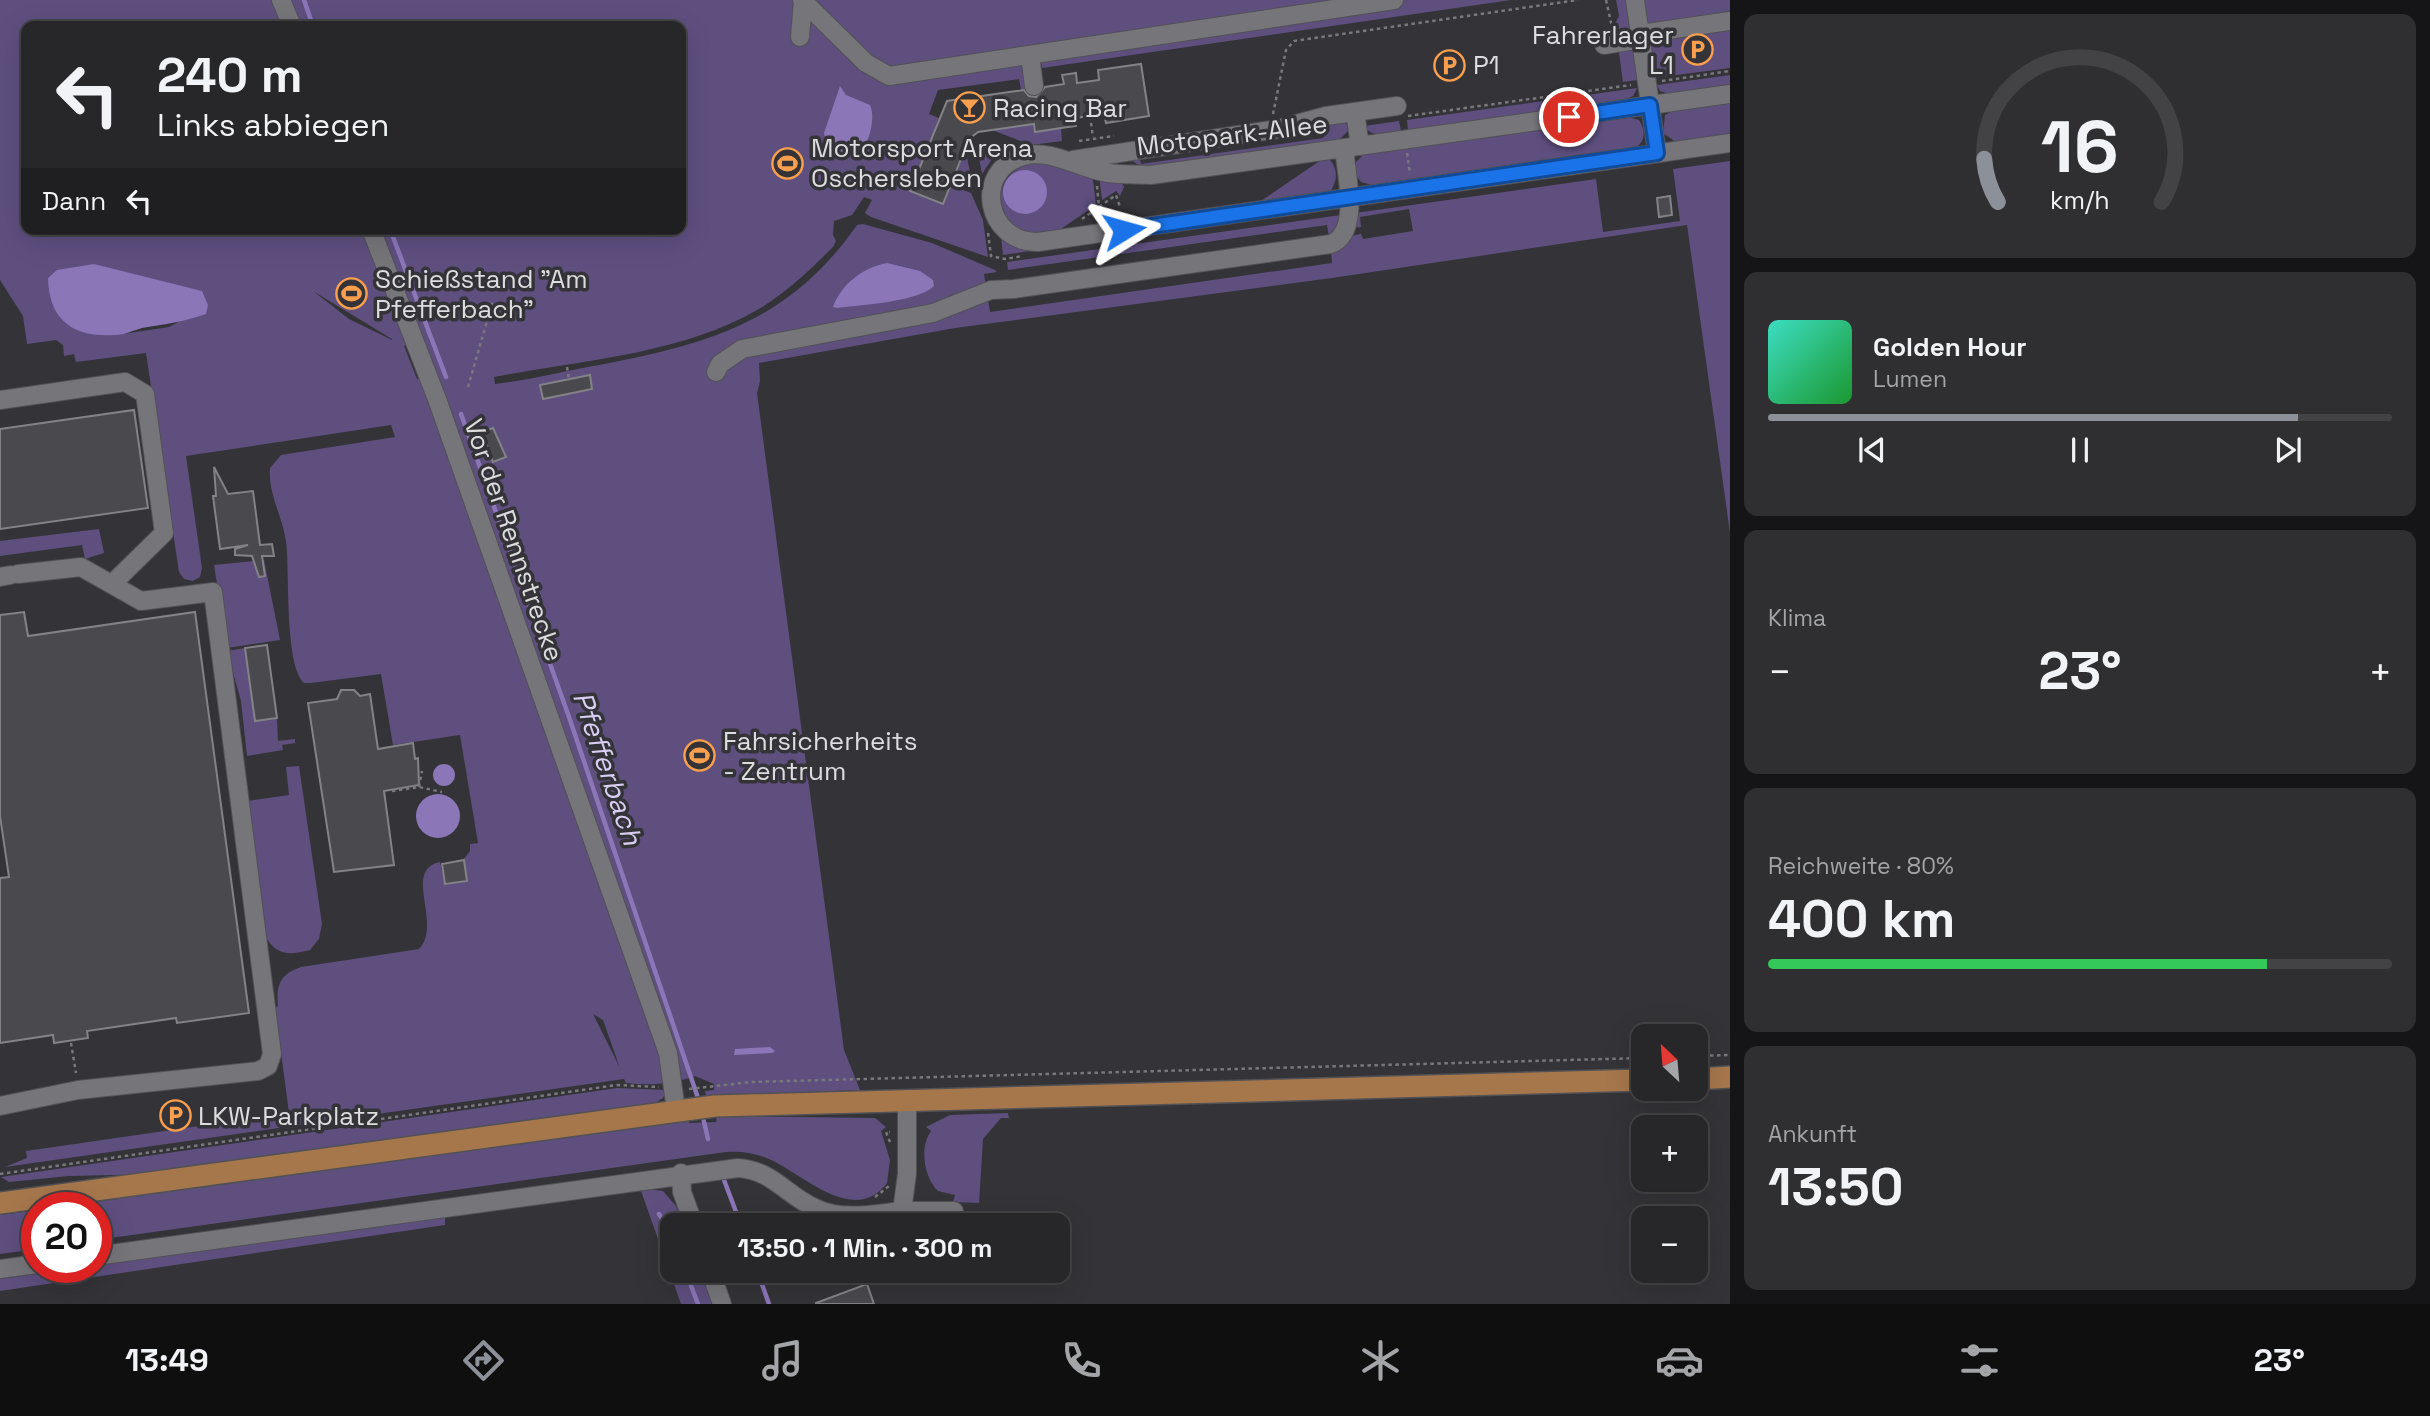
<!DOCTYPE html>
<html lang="de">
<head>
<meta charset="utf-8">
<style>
	:root { --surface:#272629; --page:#2f2e31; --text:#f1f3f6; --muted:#a4a5a8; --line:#434346; --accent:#8c9099 }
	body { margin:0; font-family:"Space Grotesk",sans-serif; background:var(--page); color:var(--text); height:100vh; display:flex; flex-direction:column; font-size:26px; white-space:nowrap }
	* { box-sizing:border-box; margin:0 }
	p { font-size:23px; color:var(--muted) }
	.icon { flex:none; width:38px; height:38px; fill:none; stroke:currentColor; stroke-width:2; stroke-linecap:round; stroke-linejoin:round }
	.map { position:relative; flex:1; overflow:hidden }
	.sheet { display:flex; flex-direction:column; gap:14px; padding:14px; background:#151517; width:700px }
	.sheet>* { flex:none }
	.top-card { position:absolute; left:21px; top:21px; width:665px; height:214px; border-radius:14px; box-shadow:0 7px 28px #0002,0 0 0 2px var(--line); background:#272629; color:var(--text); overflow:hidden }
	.needle { width:46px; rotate:334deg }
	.fabs { position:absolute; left:1631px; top:1024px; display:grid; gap:14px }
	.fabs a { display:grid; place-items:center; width:77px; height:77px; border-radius:14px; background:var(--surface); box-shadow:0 7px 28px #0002,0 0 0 2px var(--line); font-size:35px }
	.speed { position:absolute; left:21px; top:1192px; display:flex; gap:14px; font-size:35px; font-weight:700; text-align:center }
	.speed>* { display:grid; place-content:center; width:91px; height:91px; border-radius:50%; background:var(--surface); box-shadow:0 7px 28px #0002,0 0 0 2px var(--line); line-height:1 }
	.speed .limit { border:10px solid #d22; background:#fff; color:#111 }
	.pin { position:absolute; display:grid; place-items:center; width:60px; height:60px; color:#fff; margin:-30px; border:4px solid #fff; border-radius:50%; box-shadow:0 2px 7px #0007 }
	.me { position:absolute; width:77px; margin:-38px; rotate:82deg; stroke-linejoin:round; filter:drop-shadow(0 0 5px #0008) }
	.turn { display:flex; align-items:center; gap:24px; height:147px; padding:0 21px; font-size:32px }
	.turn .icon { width:91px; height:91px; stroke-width:2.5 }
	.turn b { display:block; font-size:49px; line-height:60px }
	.then { display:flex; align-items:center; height:66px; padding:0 21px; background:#0003; gap:14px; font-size:26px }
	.big { font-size:52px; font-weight:600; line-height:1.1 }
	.sheet .card { flex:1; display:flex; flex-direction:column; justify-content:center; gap:10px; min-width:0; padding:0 24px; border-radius:14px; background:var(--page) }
	.sheet .dial { align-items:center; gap:0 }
	.dial svg { height:182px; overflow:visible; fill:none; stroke:var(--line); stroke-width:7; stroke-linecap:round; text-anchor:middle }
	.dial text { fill:var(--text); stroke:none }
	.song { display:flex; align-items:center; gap:21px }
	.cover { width:84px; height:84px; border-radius:10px; background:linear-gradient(135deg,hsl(170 70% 55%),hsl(130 70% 35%)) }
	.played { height:7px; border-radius:4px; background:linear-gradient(90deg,var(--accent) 85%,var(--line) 85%) }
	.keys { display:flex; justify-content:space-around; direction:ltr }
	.heat { display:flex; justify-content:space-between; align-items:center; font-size:38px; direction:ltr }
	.charge { height:10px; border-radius:5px; background:linear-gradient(90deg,#34c759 80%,var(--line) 0) }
	.trip { position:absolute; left:660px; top:1213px; width:410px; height:70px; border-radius:14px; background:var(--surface); box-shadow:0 7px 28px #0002,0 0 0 2px var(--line); font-weight:600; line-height:70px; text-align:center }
	.tabs { display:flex; height:112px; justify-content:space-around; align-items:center; background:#100f10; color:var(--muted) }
	.tabs .icon { width:49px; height:49px }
	.tabs .on { color:var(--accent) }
	.tabs b { font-size:32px; color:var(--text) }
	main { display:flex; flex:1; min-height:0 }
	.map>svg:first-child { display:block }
	.green { fill:#5e4f7f; fill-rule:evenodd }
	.water { fill:#8b76b8 }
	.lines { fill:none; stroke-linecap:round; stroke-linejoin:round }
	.stream { stroke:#8b76b8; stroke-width:4.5 }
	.building { fill:#4a494d; stroke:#838287; stroke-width:2 }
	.minor-casing { stroke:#525155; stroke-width:20 }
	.major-casing { stroke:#525155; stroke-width:24 }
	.path { stroke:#79787c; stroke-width:2.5; stroke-dasharray:3.5 3.5; stroke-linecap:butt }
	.minor { stroke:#76757a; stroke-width:18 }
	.major { stroke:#a7774c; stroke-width:21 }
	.route-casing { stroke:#114b97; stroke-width:18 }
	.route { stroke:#1a73e8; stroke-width:12 }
	.labels { text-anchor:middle; stroke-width:7; stroke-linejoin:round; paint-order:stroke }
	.poi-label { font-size:26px; fill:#dddcdf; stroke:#343337; text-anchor:start }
	.street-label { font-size:26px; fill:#dddcdf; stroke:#343337 }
	.water-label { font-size:28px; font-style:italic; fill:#d9cef4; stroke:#343337 }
</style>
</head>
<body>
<main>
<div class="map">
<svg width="1730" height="1304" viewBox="0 0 1730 1304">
	<rect width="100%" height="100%" fill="#343337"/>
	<path class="green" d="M 0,0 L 278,0 L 288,26 L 26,26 L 26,229 L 363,229 L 410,343 L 404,346 L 417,379 L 431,376 L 374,229 L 681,229 L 681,26 L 300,26 L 290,0 L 1511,0 L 1042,68 L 1041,60 L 1028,89 L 1021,90 L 1019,79 L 938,90 L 929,114 L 939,118 L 910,191 L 942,204 L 950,185 L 971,193 L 983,220 L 988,257 L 871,217 L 865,213 L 872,200 L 864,197 L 852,215 L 834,221 L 833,235 L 836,241 L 833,247 C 810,270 787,292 759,309 C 679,355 582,360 494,377 L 495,384 C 529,380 565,371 599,365 C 709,344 789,322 857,225 L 863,224 L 932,243 L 995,270 L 997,272 L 984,274 L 990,312 L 1332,263 L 1331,252 L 1345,246 L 1351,236 L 1361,234 L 1363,239 L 1413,231 L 1409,209 L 1360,217 L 1361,227 L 1352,228 L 1355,213 L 1596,179 L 1603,232 L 1680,221 L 1673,169 L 1730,161 L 1730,533 L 1687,225 L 1332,278 L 955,328 L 759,363 L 760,381 L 757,393 L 844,1050 L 860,1090 L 706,1096 L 705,1091 L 714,1090 L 714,1084 L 695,1076 C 673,1084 649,1086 626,1083 L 624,1079 L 5,1167 L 27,1158 L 26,1151 L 289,1113 L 275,1007 L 278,1006 C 276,985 280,974 301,967 L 419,949 C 443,924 402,870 440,862 L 445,884 L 470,851 L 470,844 L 478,843 L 460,735 L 393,745 L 381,674 L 311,683 L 304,683 C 284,664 290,569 286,541 C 282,515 268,494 270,468 L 281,455 L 395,437 L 391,425 L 186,456 L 202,568 L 200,577 L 193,581 L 184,579 L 179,572 L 146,353 L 76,362 L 74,354 L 64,356 L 63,345 L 56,340 L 27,344 L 23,316 L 0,280 ZM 313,291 L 392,339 L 392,340 L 349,319 ZM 914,294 L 837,308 L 833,306 ZM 208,305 L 169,327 L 116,335 ZM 590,375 L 592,389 L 543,398 L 540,385 ZM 593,1014 L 603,1020 L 621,1071 L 621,1070 Z
		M 1616,0 L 1730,0 L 1730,68 L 1623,82 L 1615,24 L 1619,16 Z
		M 1730,75 L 1730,85 L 1669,94 L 1660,91 L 1657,85 Z
		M 1637,88 L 1633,96 L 1624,100 L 1408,130 L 1407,120 Z
		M 1730,103 L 1730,136 L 1677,143 L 1663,133 L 1665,115 L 1673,111 Z
		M 1627,117 L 1639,120 C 1646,131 1646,143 1633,149 L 1372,185 L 1361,182 L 1355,174 L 1356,162 L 1364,154 Z
		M 1346,121 L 1348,131 L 1339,140 L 1142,167 L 1129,159 L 1139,154 L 1141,164 L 1323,138 L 1329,124 Z
		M 1399,121 L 1401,131 C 1388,133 1372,139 1364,126 Z
		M 1034,124 L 1035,132 L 1061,128 L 1062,141 L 1031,145 L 992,130 Z
		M 990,144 L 1009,149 L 992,159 L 982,174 L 978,153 Z
		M 965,148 L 973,186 L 970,188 L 952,180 Z
		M 1321,160 L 1330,160 C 1339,170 1337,183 1329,193 L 1258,203 Z
		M 1037,163 L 1092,172 L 1096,205 L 1052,235 C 1043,234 1032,235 1024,232 C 986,216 997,165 1037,163 ZM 1045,185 L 1046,199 L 1022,214 L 1010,208 Z
		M 1099,175 L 1120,180 L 1124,187 L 1120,196 L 1116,191 L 1102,200 Z
		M 1341,215 L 1340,224 L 1329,237 L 1327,225 L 1008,270 L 1007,262 Z
		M 1001,237 L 1058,247 L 1003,255 Z
		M 99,529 L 104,553 L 85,559 L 82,545 L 0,556 L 0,541 Z
		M 264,560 L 280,640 L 227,648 L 214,565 Z
		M 245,648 L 255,720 L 277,718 L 278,741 L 295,739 L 295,743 L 282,745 L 283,750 L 247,756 L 241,701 L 227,651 Z
		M 299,766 L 322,924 L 319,939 L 310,950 C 291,955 278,956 267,939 L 248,801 L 289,795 L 286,767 Z
		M 617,1088 L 667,1090 L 663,1098 L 652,1105 L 158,1174 L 69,1176 L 9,1182 L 1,1177 Z
		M 1008,1113 L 1009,1118 L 1001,1118 L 983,1139 L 979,1203 L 953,1202 L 955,1195 L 938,1191 C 924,1177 919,1148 931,1131 L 926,1127 L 950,1115 Z
		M 717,1116 L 875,1118 L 886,1127 L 881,1131 L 890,1160 L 887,1183 C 854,1227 802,1173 769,1159 C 755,1153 741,1151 726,1152 L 96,1240 L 96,1208 L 51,1208 L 688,1118 L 689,1123 L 716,1122 Z
		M 640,1188 L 663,1191 L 676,1206 L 684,1225 L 672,1225 L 672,1270 L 700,1271 L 712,1304 L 681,1304 Z
		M 37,1210 L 37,1249 L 0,1254 L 0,1215 Z
		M 445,1217 L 445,1225 L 0,1291 L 0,1279 Z"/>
	<path class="water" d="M 840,86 L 846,95 L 870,105 C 876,119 869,142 860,155 L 839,158 L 827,148 L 824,133 Z
		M1003 192a22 22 0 1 1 44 0a22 22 0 1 1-44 0Z
		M 887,263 L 920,271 L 933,280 L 934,286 C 918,302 860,305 837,308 L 833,307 C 842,283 863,268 887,263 Z
		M 94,264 L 202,291 L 208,305 L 206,314 C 182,322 167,324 142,328 C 134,330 125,335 116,335 C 74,338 49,321 48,278 L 57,270 Z
		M433 775a11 11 0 1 1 22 0a11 11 0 1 1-22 0Z
		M416 816a22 22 0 1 1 44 0a22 22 0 1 1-44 0Z
		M 770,1047 L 775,1051 L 772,1053 L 734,1055 L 735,1049 Z"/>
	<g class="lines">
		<path class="stream" d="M 304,0 L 313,26
			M 390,229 L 446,377
			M 461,414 L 569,717 L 699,1101
			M 702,1113 L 708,1139
			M 724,1180 L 741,1225
			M 659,1214 L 672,1234
			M 685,1270 L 698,1304
			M 757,1270 L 769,1304"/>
	</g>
	<path class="building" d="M 1141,64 L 1149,116 L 1106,123 L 1104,114 L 1075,118 L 1076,126 L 1061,128 L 1035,132 L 1034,124 L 978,132 L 969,139 L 943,204 L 910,191 L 947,101 L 1024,90 L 1029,96 L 1036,97 L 1045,87 L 1064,84 L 1062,75 L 1076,73 L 1077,83 L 1099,80 L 1098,70 Z
		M 1670,196 L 1672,215 L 1659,217 L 1657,198 Z
		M 590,375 L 592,389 L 543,399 L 540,385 Z
		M 134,410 L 148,508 L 0,529 L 0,429 Z
		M 493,428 L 506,457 L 493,462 L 482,432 Z
		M 214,467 L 228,494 L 253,491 L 260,545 L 272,544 L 274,556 L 262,556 L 265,576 L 259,577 L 252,556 L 235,555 L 235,549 L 248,545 L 220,549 L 213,496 L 216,496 Z
		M 24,612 L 28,636 L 195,612 L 249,1013 L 177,1023 L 176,1018 L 87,1031 L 88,1038 L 54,1043 L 53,1035 L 0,1043 L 0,878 L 9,877 L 0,816 L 0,615 Z
		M 267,645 L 277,718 L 255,721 L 245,648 Z
		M 341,690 L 354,690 L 360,696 L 370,694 L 378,749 L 413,743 L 415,759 L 418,758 L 419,785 L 384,791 L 394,865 L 334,872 L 308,703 L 337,699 Z
		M 464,860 L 467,881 L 445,884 L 442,864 Z
		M 867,1284 L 874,1304 L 816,1304 L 816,1303 Z"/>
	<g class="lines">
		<defs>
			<path id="minor" d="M 281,0 L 292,26
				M 802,0 L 866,63 L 889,76 L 1394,0
				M 1635,0 L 1640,34 L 1730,21
				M 1640,34 L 1657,153
				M 800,37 L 803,0
				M 1604,45 L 1641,39
				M 1030,55 L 1034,86
				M 1730,94 L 1151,175 C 1137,174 1122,175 1108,173 C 1081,169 1050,148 1023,156 C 972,171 986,243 1038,242 L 1730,143
				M 1355,112 L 1360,146
				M 1073,160 L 1278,129 L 1326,116 L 1397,106
				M 371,229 L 437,399 L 668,1053 L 676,1110
				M 716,372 L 720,364 L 742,349 L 933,313 L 991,290 L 1014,289 L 1331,244 C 1361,232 1346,173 1344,148
				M 0,400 L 125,382 L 145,394 L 164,533 L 112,584
				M 0,577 L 11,575
				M 0,1106 L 78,1090 L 258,1071 L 268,1066 L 272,1054 L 213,592 L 141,601 L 81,567 L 18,574
				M 681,1173 L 682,1192 L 694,1225
				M 902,1211 L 954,1211
				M 96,1256 L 738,1168 C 772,1170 786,1195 815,1208 C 842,1221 874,1214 902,1211 L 907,1174 L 907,1099
				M 0,1269 L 37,1264
				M 710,1270 L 722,1304"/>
			<path id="major" d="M 1696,1079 L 1730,1077
				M 0,1203 L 715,1106 L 1643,1080"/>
		</defs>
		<use href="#minor" class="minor-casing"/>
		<use href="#major" class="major-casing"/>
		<path class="path" d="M 1606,0 L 1612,27
			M 1662,81 L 1730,71
			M 1273,114 L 1286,50 L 1294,41 L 1578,0
			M 1090,116 L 1093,137
			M 1408,116 L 1631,85
			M 1079,141 L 1114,136
			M 1407,153 L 1410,174
			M 1097,186 L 1099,207
			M 1082,219 L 1116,195 L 1120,207
			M 988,233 L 991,256 L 1005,259 L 1023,256
			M 567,367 L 569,379
			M 468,387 L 493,300
			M 419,787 L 422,771
			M 392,791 L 419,787 L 442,792
			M 71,1043 L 76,1073
			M 1696,1056 L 1730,1055
			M 689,1089 L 751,1082 L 1643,1058
			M 890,1142 L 886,1132 L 890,1132
			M 0,1174 L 616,1085 L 659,1087
			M 875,1197 L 889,1186"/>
		<use href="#minor" class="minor"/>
		<use href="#major" class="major"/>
	</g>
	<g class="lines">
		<defs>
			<path id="route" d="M 1124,230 L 1657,153 L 1650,105 L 1569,117"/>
		</defs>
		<use href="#route" class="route-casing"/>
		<use href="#route" class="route"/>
	</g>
	<defs>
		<symbol id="parking-ring" viewBox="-11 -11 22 22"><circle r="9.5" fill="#343337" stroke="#fa9f4e" stroke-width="1.5"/><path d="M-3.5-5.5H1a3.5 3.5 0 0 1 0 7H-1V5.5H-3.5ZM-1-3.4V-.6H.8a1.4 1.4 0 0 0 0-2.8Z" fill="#fa9f4e"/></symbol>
		<symbol id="bar-ring" viewBox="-11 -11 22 22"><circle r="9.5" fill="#343337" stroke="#fa9f4e" stroke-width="1.5"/><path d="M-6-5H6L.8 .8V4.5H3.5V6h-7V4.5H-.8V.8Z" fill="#fa9f4e"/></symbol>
		<symbol id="stadium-ring" viewBox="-11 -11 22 22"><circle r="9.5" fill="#343337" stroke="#fa9f4e" stroke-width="1.5"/><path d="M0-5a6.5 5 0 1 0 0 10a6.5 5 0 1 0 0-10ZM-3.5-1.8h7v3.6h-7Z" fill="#fa9f4e"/></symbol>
	</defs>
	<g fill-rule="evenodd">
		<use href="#parking-ring" x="1680" y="32" width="35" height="35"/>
		<use href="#parking-ring" x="1432" y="48" width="35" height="35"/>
		<use href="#bar-ring" x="952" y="90" width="35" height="35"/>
		<use href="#stadium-ring" x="770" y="146" width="35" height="35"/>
		<use href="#stadium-ring" x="334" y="276" width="35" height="35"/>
		<use href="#stadium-ring" x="682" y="738" width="35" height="35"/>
		<use href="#parking-ring" x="158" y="1098" width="35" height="35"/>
	</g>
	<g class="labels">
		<g class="poi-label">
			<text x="1674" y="44" text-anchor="end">Fahrerlager<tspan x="1674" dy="30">L1</tspan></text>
			<text x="1473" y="74">P1</text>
			<text x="993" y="117">Racing Bar</text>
			<text x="811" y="157">Motorsport Arena<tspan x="811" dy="30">Oschersleben</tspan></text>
			<text x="375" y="288">Schießstand "Am<tspan x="375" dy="30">Pfefferbach"</tspan></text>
			<text x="723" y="750">Fahrsicherheits<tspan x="723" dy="30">- Zentrum</tspan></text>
			<text x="198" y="1125">LKW-Parkplatz</text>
		</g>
		<g class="street-label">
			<text transform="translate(1232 135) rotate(-7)" y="9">Motopark-Allee</text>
			<text transform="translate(514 540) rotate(71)" y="9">Vor der Rennstrecke</text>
		</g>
		<g class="water-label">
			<text transform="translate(608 768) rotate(71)" y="10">Pfefferbach</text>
		</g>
	</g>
</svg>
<div class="fabs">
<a><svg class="needle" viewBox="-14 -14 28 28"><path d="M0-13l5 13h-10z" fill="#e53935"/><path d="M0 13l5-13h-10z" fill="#a4a5a8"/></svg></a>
<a>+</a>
<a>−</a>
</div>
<div class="speed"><div class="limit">20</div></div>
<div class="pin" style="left:1569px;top:117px;background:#d93025"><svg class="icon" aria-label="arrive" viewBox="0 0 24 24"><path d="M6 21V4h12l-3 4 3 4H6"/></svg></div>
<svg class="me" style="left:1124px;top:230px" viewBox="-20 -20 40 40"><path d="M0-17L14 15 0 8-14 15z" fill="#1a73e8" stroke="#fff" stroke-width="4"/></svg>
<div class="trip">13:50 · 1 Min. · 300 m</div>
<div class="top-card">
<div class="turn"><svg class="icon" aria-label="left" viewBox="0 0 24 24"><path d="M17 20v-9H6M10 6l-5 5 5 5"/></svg><div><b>240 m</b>Links abbiegen</div></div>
<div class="then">Dann<svg class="icon" aria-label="left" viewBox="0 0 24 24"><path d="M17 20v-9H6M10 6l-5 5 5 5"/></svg></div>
</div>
</div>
<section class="sheet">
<div class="card dial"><svg viewBox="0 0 100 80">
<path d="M14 69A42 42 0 1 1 86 69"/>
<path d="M14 69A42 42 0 0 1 8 50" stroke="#8c9099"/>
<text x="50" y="56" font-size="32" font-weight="700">16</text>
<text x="50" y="72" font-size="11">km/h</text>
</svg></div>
<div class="card">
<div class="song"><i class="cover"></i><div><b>Golden Hour</b><p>Lumen</p></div></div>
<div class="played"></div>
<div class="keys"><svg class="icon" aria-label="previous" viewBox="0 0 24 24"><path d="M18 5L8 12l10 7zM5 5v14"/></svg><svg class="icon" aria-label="pause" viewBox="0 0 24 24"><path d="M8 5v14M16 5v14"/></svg><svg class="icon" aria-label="next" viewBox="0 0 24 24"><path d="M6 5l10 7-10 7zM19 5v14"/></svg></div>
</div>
<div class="card"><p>Klima</p>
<div class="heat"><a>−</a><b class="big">23°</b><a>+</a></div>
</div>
<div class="card"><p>Reichweite · 80%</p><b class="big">400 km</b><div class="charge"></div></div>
<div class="card"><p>Ankunft</p><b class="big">13:50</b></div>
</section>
</main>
<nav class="tabs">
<b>13:49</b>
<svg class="icon on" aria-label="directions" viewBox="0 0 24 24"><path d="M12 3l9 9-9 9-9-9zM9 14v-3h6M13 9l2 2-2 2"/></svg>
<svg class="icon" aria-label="music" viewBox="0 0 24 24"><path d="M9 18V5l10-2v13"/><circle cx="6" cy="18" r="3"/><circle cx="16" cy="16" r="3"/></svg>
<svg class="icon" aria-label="phone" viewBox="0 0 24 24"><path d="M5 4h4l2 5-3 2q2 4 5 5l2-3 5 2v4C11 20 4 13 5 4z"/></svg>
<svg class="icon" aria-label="climate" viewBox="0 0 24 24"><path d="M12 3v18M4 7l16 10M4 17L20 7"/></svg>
<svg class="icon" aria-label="car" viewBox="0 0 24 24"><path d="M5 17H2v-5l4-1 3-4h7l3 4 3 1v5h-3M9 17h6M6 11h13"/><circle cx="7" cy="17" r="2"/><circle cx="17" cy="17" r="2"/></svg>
<svg class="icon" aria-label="filters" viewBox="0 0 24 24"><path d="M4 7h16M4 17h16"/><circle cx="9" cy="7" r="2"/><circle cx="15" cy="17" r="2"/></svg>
<b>23°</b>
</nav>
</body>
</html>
